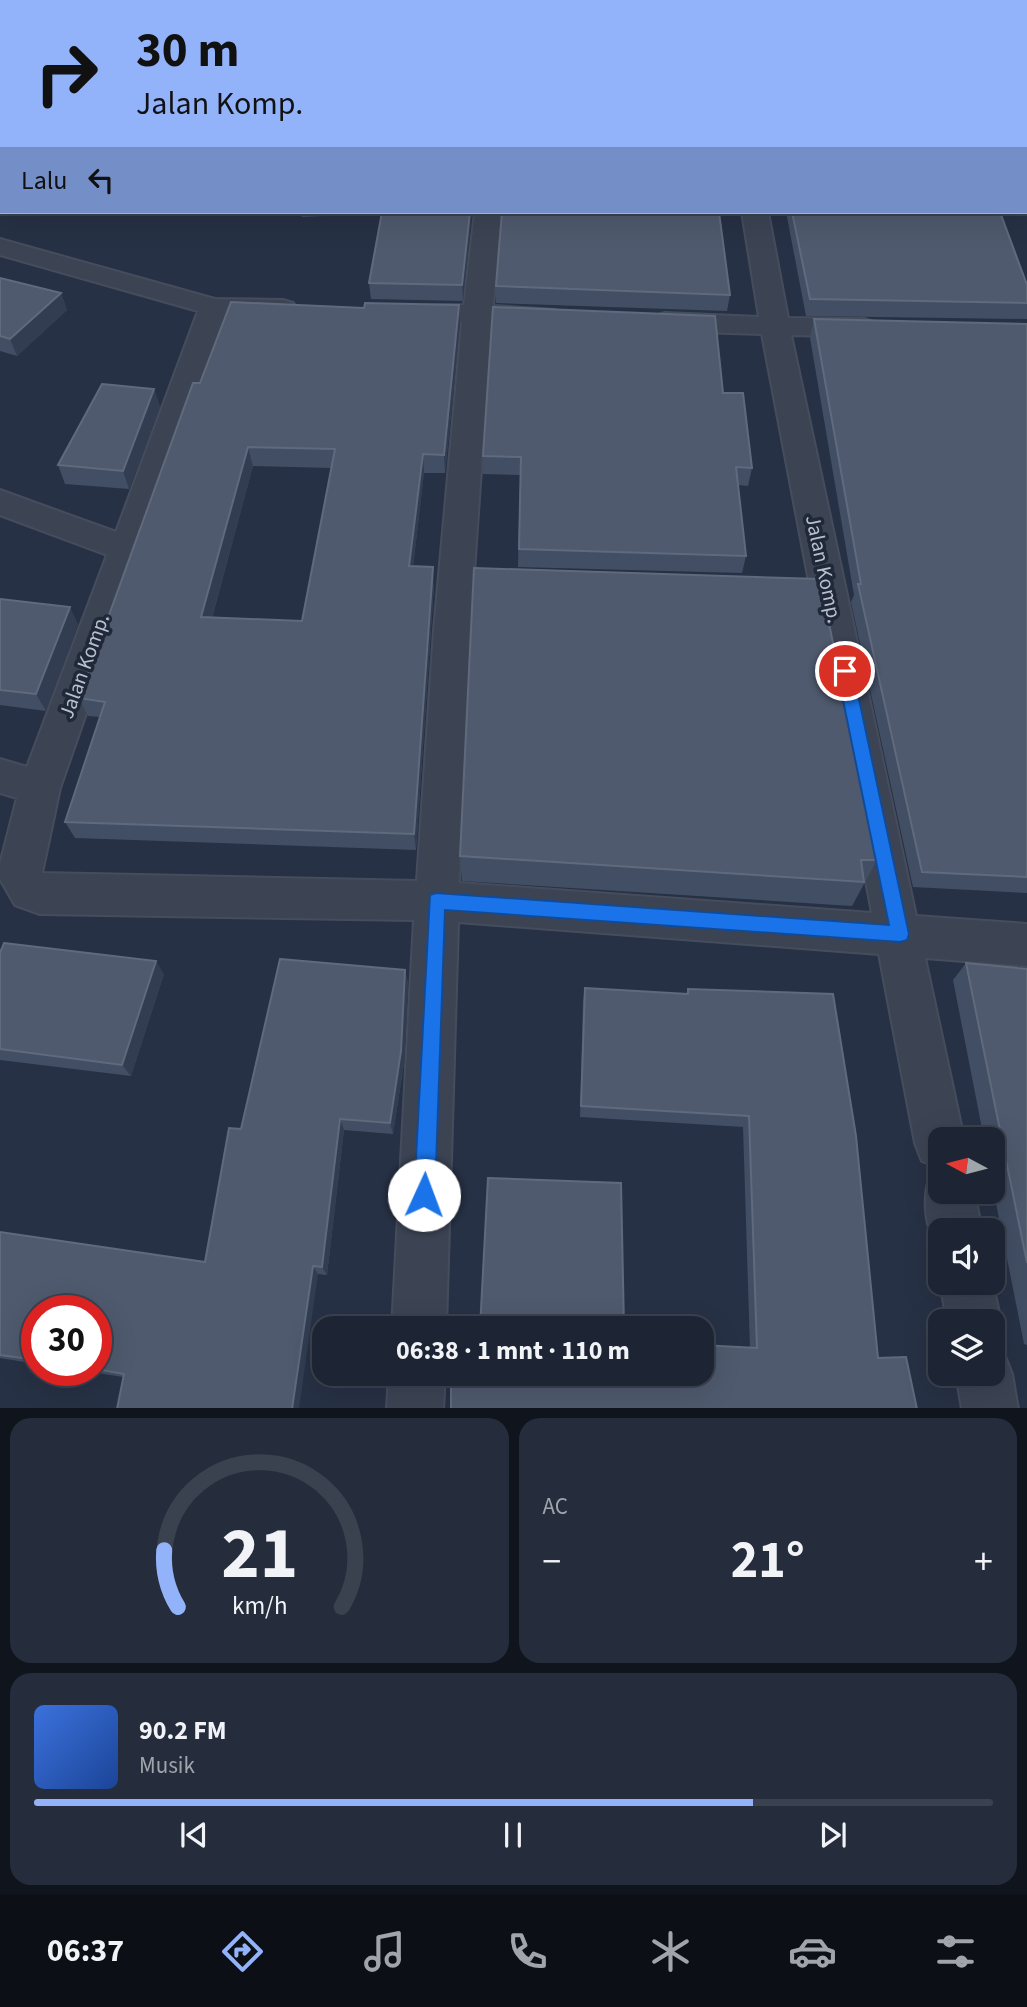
<!DOCTYPE html>
<html lang="id">
<head>
<meta charset="utf-8">
<style>
	:root { --surface:#1d2534; --page:#252d3c; --text:#f1f3f6; --muted:#a0a5ac; --line:#3b424f; --accent:#92b2fa }
	body { margin:0; font-family:"Source Sans 3",sans-serif; background:var(--page); color:var(--text); height:100vh; display:flex; flex-direction:column; font-size:26px; white-space:nowrap }
	* { box-sizing:border-box; margin:0 }
	p { font-size:23px; color:var(--muted) }
	.icon { flex:none; width:38px; height:38px; fill:none; stroke:currentColor; stroke-width:2; stroke-linecap:round; stroke-linejoin:round }
	.map { position:relative; height:1408px; overflow:hidden }
	.details { display:flex; flex-direction:column; gap:10px; padding:10px; background:#10141d; flex:1 }
	.details>* { flex:none }
	.top-card { position:absolute; left:0px; top:0px; width:1027px; height:214px; box-shadow:0 7px 28px #0002,0 0 0 2px var(--line); background:#92b2fa; color:#111; overflow:hidden }
	.needle { width:46px; rotate:277deg }
	.buttons { position:absolute; left:928px; top:1127px; display:grid; gap:14px }
	.buttons a { display:grid; place-items:center; width:77px; height:77px; border-radius:14px; background:var(--surface); box-shadow:0 7px 28px #0002,0 0 0 2px var(--line); font-size:35px }
	.speed { position:absolute; left:21px; top:1295px; display:flex; gap:14px; font-size:35px; font-weight:700; text-align:center }
	.speed>* { display:grid; place-content:center; width:91px; height:91px; border-radius:50%; background:var(--surface); box-shadow:0 7px 28px #0002,0 0 0 2px var(--line); line-height:1 }
	.speed .limit { border:10px solid #d22; background:#fff; color:#111 }
	.pin { position:absolute; display:grid; place-items:center; width:60px; height:60px; color:#fff; margin:-30px; border:4px solid #fff; border-radius:50%; box-shadow:0 2px 7px #0007 }
	.me { position:absolute; width:77px; margin:-38px; rotate:2deg; stroke-linejoin:round; filter:drop-shadow(0 0 5px #0008) }
	.turn { display:flex; align-items:center; gap:24px; height:147px; padding:0 21px; font-size:32px }
	.turn .icon { width:91px; height:91px; stroke-width:2.5 }
	.turn b { display:block; font-size:49px; line-height:60px }
	.then { display:flex; align-items:center; height:66px; padding:0 21px; background:#0003; gap:14px; font-size:26px }
	.big { font-size:52px; font-weight:700; line-height:1.1 }
	.details .widget { flex:1; display:flex; flex-direction:column; justify-content:center; gap:10px; min-width:0; padding:0 24px; border-radius:21px; background:var(--page) }
	.details .dial { align-items:center; gap:0 }
	.dial svg { height:182px; overflow:visible; fill:none; stroke:var(--line); stroke-width:7; stroke-linecap:round; text-anchor:middle }
	.dial text { fill:var(--text); stroke:none }
	.song { display:flex; align-items:center; gap:21px }
	.cover { width:84px; height:84px; border-radius:10px; background:linear-gradient(135deg,hsl(220 70% 55%),hsl(220 70% 35%)) }
	.played { height:7px; border-radius:4px; background:linear-gradient(90deg,var(--accent) 75%,var(--line) 75%) }
	.keys { display:flex; justify-content:space-around; direction:ltr }
	.heat { display:flex; justify-content:space-between; align-items:center; font-size:38px; direction:ltr }
	.details .tiles { flex:1; display:grid; gap:10px; grid-template-columns:1fr 1fr }
	.widget:last-child { grid-column:span 2 }
	.trip { position:absolute; left:312px; top:1316px; width:402px; height:70px; border-radius:21px; background:var(--surface); box-shadow:0 7px 28px #0002,0 0 0 2px var(--line); font-weight:700; line-height:70px; text-align:center }
	.dock { display:flex; height:112px; justify-content:space-around; align-items:center; background:#0c0f15; color:var(--muted) }
	.dock .icon { width:49px; height:49px }
	.dock .current { color:var(--accent) }
	.dock b { font-size:32px; color:var(--text) }
	.map>svg:first-child { display:block }
	.lines { fill:none; stroke-linecap:round; stroke-linejoin:round }
	.street-casing { stroke:#454d5d; stroke-width:4 }
	.street { fill:#3c4454; fill-rule:evenodd }
	.wall { fill:#424e63; fill-rule:evenodd }
	.shaded-wall { fill:#323d52 }
	.building { fill:#4f5a6e; stroke:#5f6a7d; stroke-width:2; fill-rule:evenodd }
	.route { fill:#1a73e8; stroke:#114b97; stroke-width:2 }
	.labels { text-anchor:middle; stroke-width:7; stroke-linejoin:round; paint-order:stroke }
	.street-label { font-size:21px; fill:#b9bfcd; stroke:#20293a }
</style>
</head>
<body>
<div class="map">
<svg width="1027" height="1409" viewBox="0 0 1027 1409">
	<rect width="100%" height="100%" fill="#273145"/>
	<g class="lines">
		<defs>
			<path id="street" d="M 475,212 L 501,212 L 493,306 L 555,310 L 559,316 L 555,322 L 491,323 L 470,630 L 459,883 L 872,913 L 762,334 L 665,331 L 655,328 L 651,322 L 655,316 L 665,313 L 759,317 L 742,212 L 768,212 L 788,318 L 864,319 L 874,322 L 878,328 L 874,334 L 864,337 L 791,335 L 916,916 L 1027,924 L 1027,966 L 925,958 L 964,1139 L 940,1139 L 940,1168 L 922,1161 L 915,1143 L 879,954 L 458,922 L 446,1328 L 392,1328 L 414,920 L 40,914 L 15,905 L 0,879 L 0,864 L 17,798 L 0,793 L 0,759 L 27,767 L 107,555 L 0,515 L 0,490 L 116,532 L 198,311 L 0,255 L 0,239 L 215,299 L 283,300 L 293,303 L 297,309 L 293,315 L 225,316 L 60,788 L 42,873 L 417,881 L 434,630 L 462,322 L 396,318 L 392,312 L 396,306 L 464,305 Z
				M 940,1170 L 940,1192 L 974,1192 L 982,1230 L 940,1230 L 940,1249 C 924,1230 922,1196 931,1174 Z
				M 940,1282 L 992,1282 L 1001,1321 L 993,1340 L 992,1321 L 947,1321 Z
				M 992,1350 L 1004,1354 L 1012,1374 L 1018,1409 L 962,1409 L 956,1374 L 992,1374 Z
				M 389,1374 L 445,1374 L 443,1409 L 387,1409 Z"/>
		</defs>
		<use href="#street" class="street-casing"/>
		<use href="#street" class="street"/>
	</g>
	<path class="wall" d="M 1026,91 L 1027,91 L 1027,209 L 1026,209 Z
		M 301,212 L 472,212 L 463,301 L 371,299 L 369,283 L 382,213 L 302,217 Z
		M 786,212 L 1000,212 L 1027,285 L 1027,319 L 806,316 Z
		M 0,278 L 61,293 L 67,310 L 17,356 L 0,351 Z
		M 496,286 L 730,295 L 727,311 L 496,303 Z
		M 459,305 L 460,324 L 445,473 L 424,473 L 413,566 L 434,585 L 416,850 L 75,838 L 65,822 L 100,717 L 88,716 L 79,698 L 200,383 L 364,308 ZM 253,466 L 331,468 L 302,621 L 212,618 Z
		M 814,319 L 1027,324 L 1027,893 L 913,887 L 851,602 L 854,595 L 810,338 Z
		M 154,389 L 160,407 L 129,489 L 65,484 L 58,465 Z
		M 723,393 L 752,468 L 748,486 L 738,485 L 746,556 L 742,573 L 518,567 L 520,475 L 483,474 L 483,456 Z
		M 474,568 L 877,860 L 852,906 L 462,881 L 460,856 Z
		M 0,599 L 78,624 L 46,711 L 0,705 Z
		M 0,953 L 164,974 L 131,1076 L 0,1060 Z
		M 966,963 L 1027,969 L 1027,1345 L 1024,1344 L 992,1183 L 992,1139 L 984,1139 L 953,980 Z
		M 405,970 L 408,984 L 404,1063 L 393,1134 L 344,1130 L 327,1275 L 318,1274 L 123,1377 L 79,1370 L 96,1370 L 96,1311 L 37,1311 L 37,1364 L 0,1358 L 0,1232 L 205,1262 L 241,1129 Z
		M 585,988 L 686,994 L 688,989 L 878,1358 L 917,1409 L 750,1348 L 743,1127 L 580,1117 L 583,1001 Z"/>
	<path class="shaded-wall" d="M 2,101 L 2,121 L 0,122 L 0,102 Z
		M 470,212 L 472,212 L 463,301 L 462,285 Z
		M 61,293 L 67,310 L 17,356 L 10,339 Z
		M 459,305 L 460,324 L 445,473 L 444,455 Z
		M 154,389 L 160,407 L 129,489 L 123,471 Z
		M 248,447 L 253,466 L 207,635 L 201,617 Z
		M 423,454 L 424,473 L 411,584 L 409,566 Z
		M 433,567 L 434,585 L 416,850 L 414,834 Z
		M 70,607 L 78,624 L 46,711 L 36,694 Z
		M 156,961 L 164,974 L 131,1076 L 122,1065 Z
		M 405,970 L 408,984 L 404,1063 L 393,1134 L 390,1123 Z
		M 340,1119 L 344,1130 L 327,1275 L 322,1267 Z
		M 313,1266 L 318,1274 L 299,1409 L 292,1409 Z"/>
	<path class="building" d="M 55,0 L 989,0 L 990,2 L 52,2 Z
		M 2,33 L 2,101 L 0,102 L 0,34 Z
		M 1026,91 L 1027,91 L 1027,193 L 1026,193 Z
		M 382,212 L 470,212 L 462,285 L 369,283 Z
		M 502,212 L 719,212 L 730,295 L 496,286 Z
		M 792,212 L 1000,212 L 1027,285 L 1027,303 L 810,299 Z
		M 0,278 L 61,293 L 10,339 L 0,336 Z
		M 231,302 L 364,308 L 365,303 L 459,305 L 444,455 L 423,454 L 409,566 L 433,567 L 414,834 L 65,822 L 105,702 L 79,698 L 193,383 L 200,383 ZM 248,447 L 335,449 L 302,621 L 201,617 Z
		M 493,307 L 715,316 L 723,393 L 743,393 L 752,468 L 736,467 L 746,556 L 519,549 L 521,457 L 483,456 Z
		M 814,319 L 1027,324 L 1027,877 L 922,872 L 858,584 L 861,584 Z
		M 102,384 L 154,389 L 123,471 L 58,465 Z
		M 474,568 L 820,579 L 877,860 L 861,860 L 864,882 L 460,856 Z
		M 0,599 L 70,607 L 36,694 L 0,690 Z
		M 4,943 L 156,961 L 122,1065 L 0,1049 L 0,953 Z
		M 280,959 L 405,970 L 401,1051 L 390,1123 L 340,1119 L 322,1267 L 313,1266 L 292,1409 L 117,1409 L 124,1374 L 96,1369 L 96,1311 L 37,1311 L 37,1360 L 0,1355 L 0,1232 L 205,1262 L 229,1128 L 241,1129 Z
		M 966,963 L 1027,969 L 1027,1263 Z
		M 585,988 L 688,994 L 688,989 L 833,994 L 856,1136 L 878,1358 L 906,1357 L 917,1409 L 451,1409 L 451,1374 L 702,1374 L 702,1345 L 757,1348 L 749,1116 L 581,1106 Z
		M 488,1178 L 621,1183 L 624,1328 L 480,1328 Z"/>
	<path class="route" d="M 845,665 L 853,671 L 909,934 L 907,940 L 900,942 L 445,910 L 435,1195 L 432,1202 L 424,1205 L 417,1202 L 414,1195 L 430,895 L 436,893 L 889,925 L 837,671 Z"/>
	<g class="labels">
		<g class="street-label">
			<text transform="translate(824 569) rotate(78)" y="7">Jalan Komp.</text>
			<text transform="translate(84 666) rotate(-70)" y="7">Jalan Komp.</text>
		</g>
	</g>
</svg>
<div class="buttons">
<a><svg class="needle" viewBox="-14 -14 28 28"><path d="M0-13l5 13h-10z" fill="#e53935"/><path d="M0 13l5-13h-10z" fill="#a0a5ac"/></svg></a>
<a><svg class="icon" aria-label="sound" viewBox="0 0 24 24"><path d="M4 9h4l5-4v14l-5-4H4zM17 9q2 3 0 6"/></svg></a>
<a><svg class="icon" aria-label="layers" viewBox="0 0 24 24"><path d="M12 4l9 5-9 5-9-5zM3 14l9 5 9-5"/></svg></a>
</div>
<div class="speed"><div class="limit">30</div></div>
<div class="pin" style="left:845px;top:671px;background:#d93025"><svg class="icon" aria-label="arrive" viewBox="0 0 24 24"><path d="M6 21V4h12l-3 4 3 4H6"/></svg></div>
<svg class="me" style="left:424px;top:1195px" viewBox="-20 -20 40 40"><circle r="19" fill="#fff"/><path d="M0-13L10 11 0 6-10 11z" fill="#1a73e8"/></svg>
<div class="trip">06:38 · 1 mnt · 110 m</div>
<div class="top-card">
<div class="turn"><svg class="icon" aria-label="right" viewBox="0 0 24 24"><path d="M7 20v-9h11M14 6l5 5-5 5"/></svg><div><b>30 m</b>Jalan Komp.</div></div>
<div class="then">Lalu<svg class="icon" aria-label="left" viewBox="0 0 24 24"><path d="M17 20v-9H6M10 6l-5 5 5 5"/></svg></div>
</div>
</div>
<section class="details">
<div class="tiles">
<div class="widget dial"><svg viewBox="0 0 100 80">
<path d="M14 69A42 42 0 1 1 86 69"/>
<path d="M14 69A42 42 0 0 1 8 44" stroke="#92b2fa"/>
<text x="50" y="56" font-size="32" font-weight="700">21</text>
<text x="50" y="72" font-size="11">km/h</text>
</svg></div>
<div class="widget"><p>AC</p>
<div class="heat"><a>−</a><b class="big">21°</b><a>+</a></div>
</div>
<div class="widget">
<div class="song"><i class="cover"></i><div><b>90.2 FM</b><p>Musik</p></div></div>
<div class="played"></div>
<div class="keys"><svg class="icon" aria-label="previous" viewBox="0 0 24 24"><path d="M18 5L8 12l10 7zM5 5v14"/></svg><svg class="icon" aria-label="pause" viewBox="0 0 24 24"><path d="M8 5v14M16 5v14"/></svg><svg class="icon" aria-label="next" viewBox="0 0 24 24"><path d="M6 5l10 7-10 7zM19 5v14"/></svg></div>
</div>
</div>
</section>
<nav class="dock">
<b>06:37</b>
<svg class="icon current" aria-label="directions" viewBox="0 0 24 24"><path d="M12 3l9 9-9 9-9-9zM9 14v-3h6M13 9l2 2-2 2"/></svg>
<svg class="icon" aria-label="music" viewBox="0 0 24 24"><path d="M9 18V5l10-2v13"/><circle cx="6" cy="18" r="3"/><circle cx="16" cy="16" r="3"/></svg>
<svg class="icon" aria-label="phone" viewBox="0 0 24 24"><path d="M5 4h4l2 5-3 2q2 4 5 5l2-3 5 2v4C11 20 4 13 5 4z"/></svg>
<svg class="icon" aria-label="climate" viewBox="0 0 24 24"><path d="M12 3v18M4 7l16 10M4 17L20 7"/></svg>
<svg class="icon" aria-label="car" viewBox="0 0 24 24"><path d="M5 17H2v-5l4-1 3-4h7l3 4 3 1v5h-3M9 17h6M6 11h13"/><circle cx="7" cy="17" r="2"/><circle cx="17" cy="17" r="2"/></svg>
<svg class="icon" aria-label="filters" viewBox="0 0 24 24"><path d="M4 7h16M4 17h16"/><circle cx="9" cy="7" r="2"/><circle cx="15" cy="17" r="2"/></svg>
</nav>
</body>
</html>
